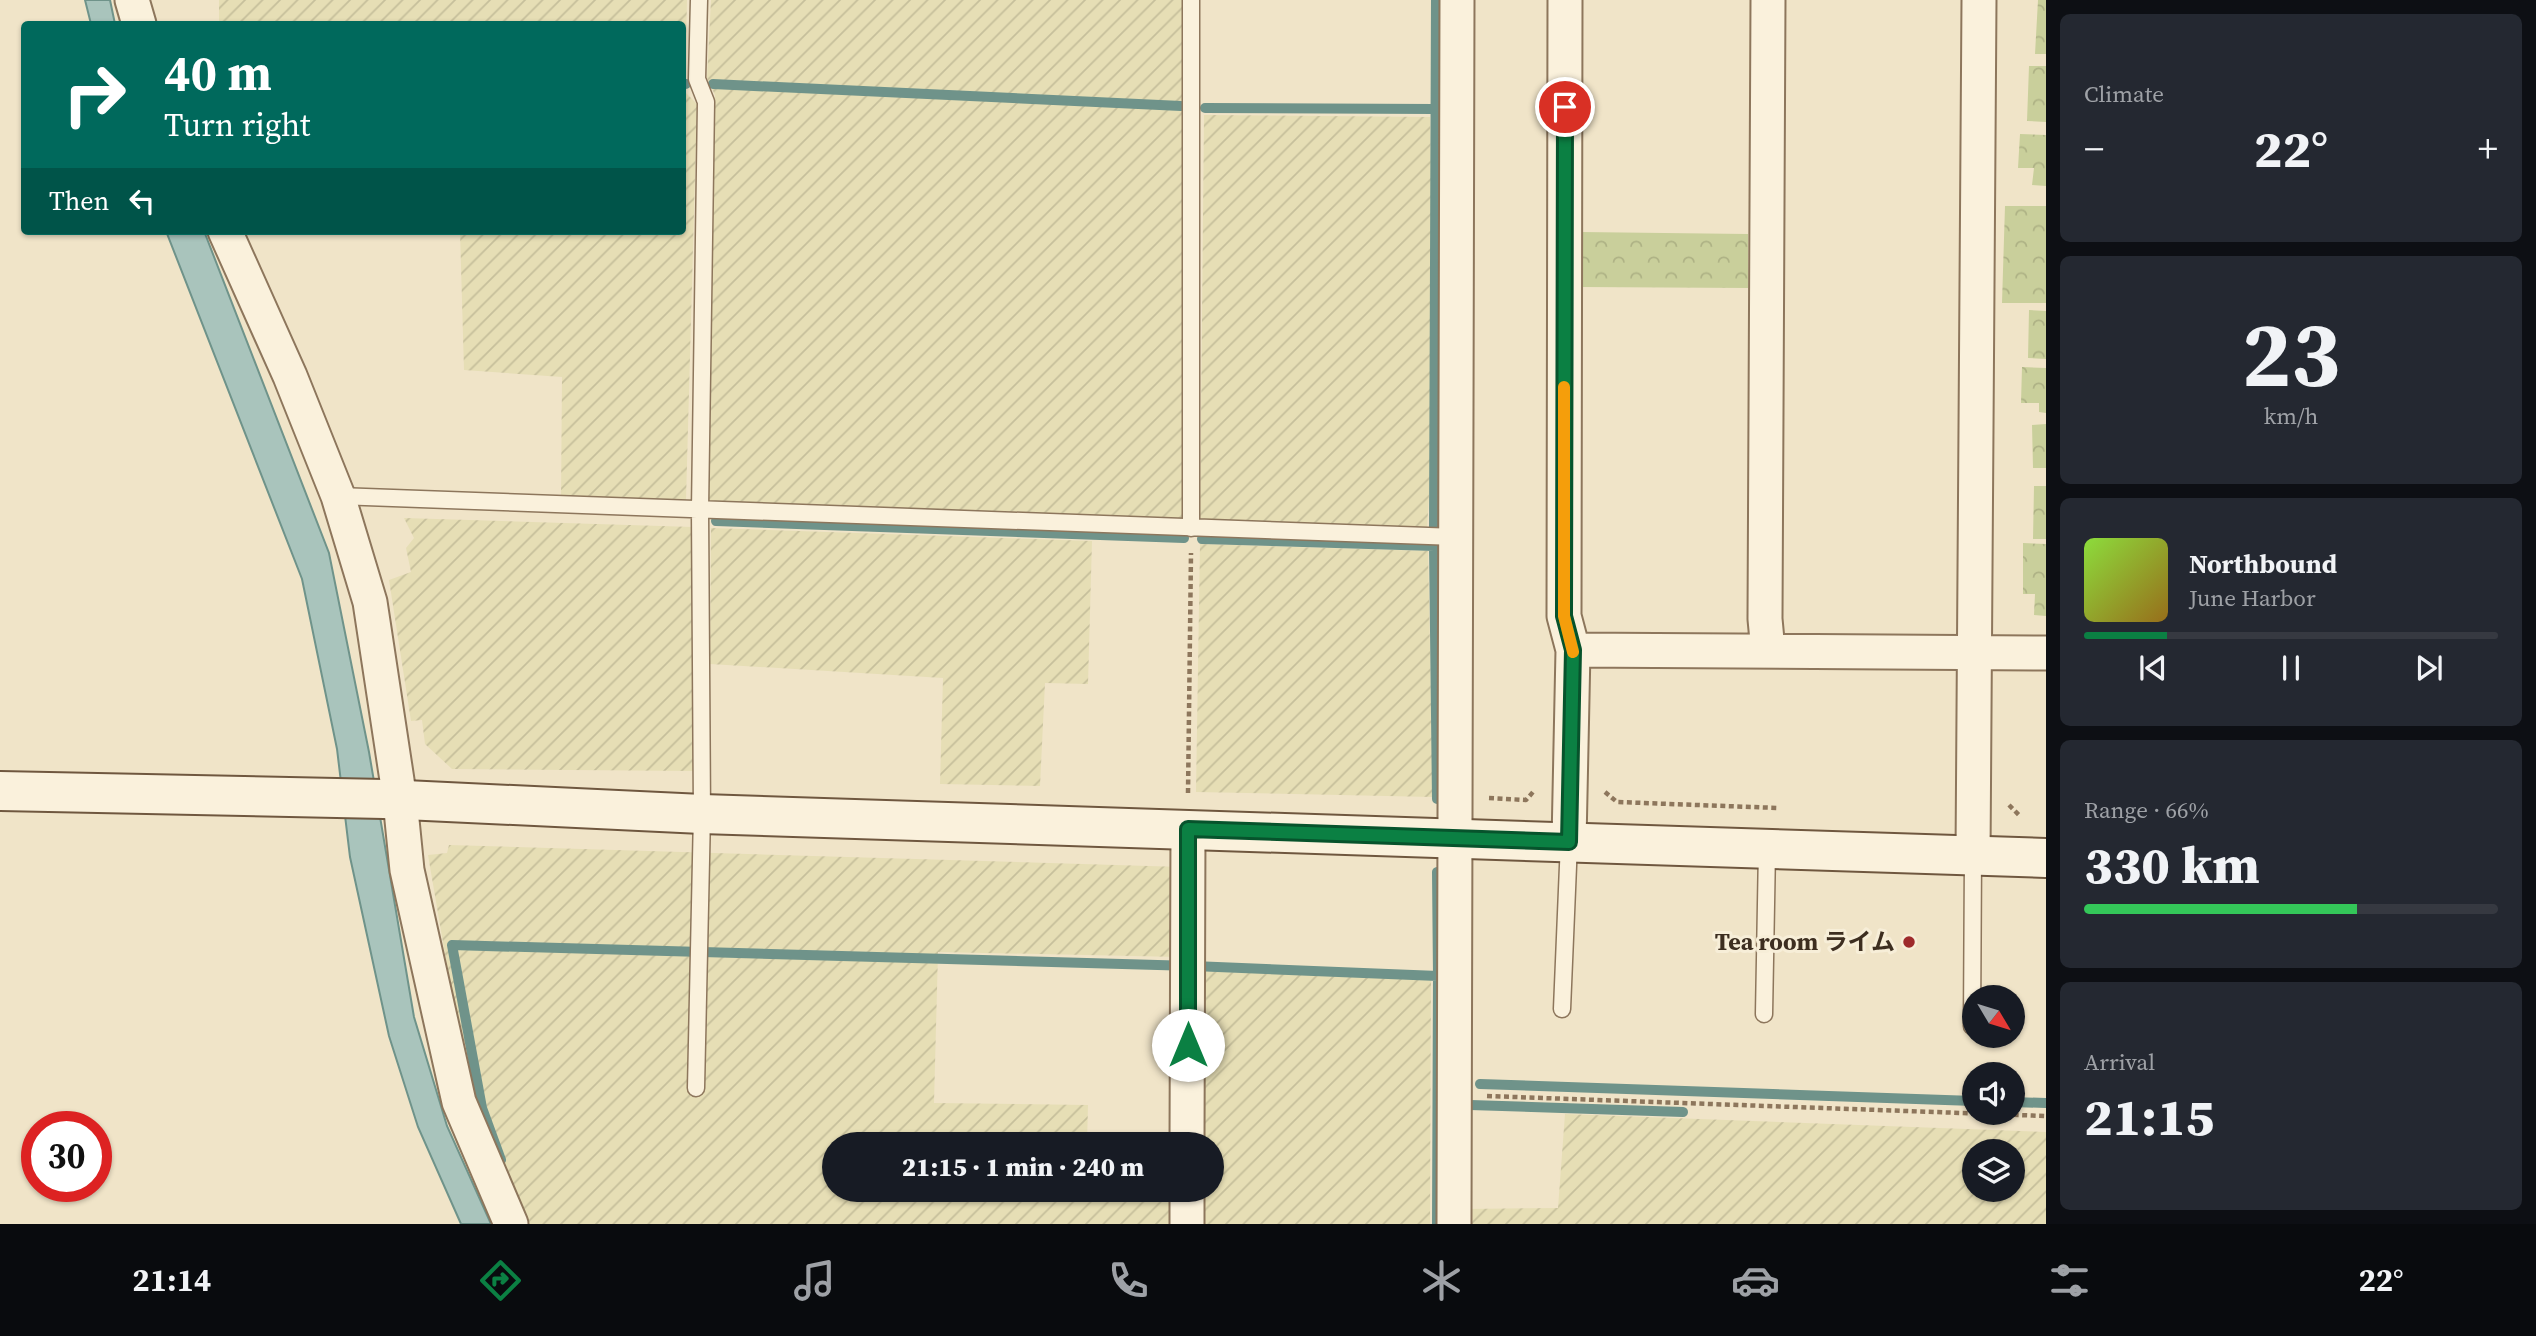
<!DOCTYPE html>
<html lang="en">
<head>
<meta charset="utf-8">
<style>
	:root { --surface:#171b24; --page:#242831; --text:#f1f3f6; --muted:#9ea1a6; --line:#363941; --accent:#0b8043 }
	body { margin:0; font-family:"Source Serif 4","Noto Sans JP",serif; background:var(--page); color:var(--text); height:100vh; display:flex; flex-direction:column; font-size:26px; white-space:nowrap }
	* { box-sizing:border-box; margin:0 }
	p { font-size:23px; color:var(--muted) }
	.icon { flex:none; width:38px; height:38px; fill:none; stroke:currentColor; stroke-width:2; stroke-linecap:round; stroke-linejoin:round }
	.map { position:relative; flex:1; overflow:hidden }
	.side { display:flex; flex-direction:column; gap:14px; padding:14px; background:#0d0f14; width:490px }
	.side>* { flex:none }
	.banner { position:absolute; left:21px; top:21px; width:665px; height:214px; border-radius:7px; box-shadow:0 2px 5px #0004; background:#00695c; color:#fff; overflow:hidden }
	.needle { width:46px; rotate:128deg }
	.fabs { position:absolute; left:1962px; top:985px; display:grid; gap:14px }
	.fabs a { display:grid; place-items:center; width:63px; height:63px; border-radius:50%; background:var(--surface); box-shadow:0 2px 5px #0004; font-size:35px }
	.speed { position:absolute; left:21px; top:1111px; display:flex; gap:14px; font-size:35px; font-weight:700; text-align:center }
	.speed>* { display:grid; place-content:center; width:91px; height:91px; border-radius:50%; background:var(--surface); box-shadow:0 2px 5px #0004; line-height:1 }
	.speed .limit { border:10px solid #d22; background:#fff; color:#111 }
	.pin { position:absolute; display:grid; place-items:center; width:60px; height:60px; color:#fff; margin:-30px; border:4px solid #fff; border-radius:50%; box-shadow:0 2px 7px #0007 }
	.me { position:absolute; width:77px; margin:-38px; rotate:0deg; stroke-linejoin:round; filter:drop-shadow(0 0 5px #0008) }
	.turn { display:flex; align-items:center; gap:24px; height:147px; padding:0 28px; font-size:32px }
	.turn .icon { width:91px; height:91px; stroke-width:2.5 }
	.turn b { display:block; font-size:49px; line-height:60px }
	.then { display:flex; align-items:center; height:66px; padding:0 28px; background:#0003; gap:14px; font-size:26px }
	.big { font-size:52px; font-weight:800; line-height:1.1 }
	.side .card { flex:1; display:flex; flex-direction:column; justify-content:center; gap:10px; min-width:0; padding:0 24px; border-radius:10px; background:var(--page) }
	.side .dial { align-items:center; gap:0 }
	.dial b { font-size:91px; line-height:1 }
	.song { display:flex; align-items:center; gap:21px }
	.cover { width:84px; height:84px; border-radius:10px; background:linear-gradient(135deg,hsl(90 70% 55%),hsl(40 70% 35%)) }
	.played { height:7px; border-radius:4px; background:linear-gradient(90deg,var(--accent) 20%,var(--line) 20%) }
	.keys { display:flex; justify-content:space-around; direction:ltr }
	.heat { display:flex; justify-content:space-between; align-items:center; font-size:38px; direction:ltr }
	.charge { height:10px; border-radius:5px; background:linear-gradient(90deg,#34c759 66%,var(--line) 0) }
	.trip { position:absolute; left:822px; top:1132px; width:402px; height:70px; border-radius:35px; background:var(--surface); box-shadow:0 2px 5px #0004; font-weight:800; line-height:70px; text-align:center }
	.menu { display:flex; height:112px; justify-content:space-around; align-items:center; background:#090b0e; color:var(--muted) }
	.menu .icon { width:49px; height:49px }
	.menu .selected { color:var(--accent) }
	.menu b { font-size:32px; color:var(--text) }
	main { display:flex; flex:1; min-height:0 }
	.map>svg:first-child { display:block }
	.farmland { fill:url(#farmland-furrows); fill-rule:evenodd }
	.park { fill:url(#park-crowns) }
	.water { fill:#a9c4bc; stroke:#6f938a; stroke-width:2 }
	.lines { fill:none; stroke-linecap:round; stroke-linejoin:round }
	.stream { stroke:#6f938a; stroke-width:10 }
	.lane-casing { stroke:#8d765c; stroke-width:19 }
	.street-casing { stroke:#8d765c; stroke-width:37 }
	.secondary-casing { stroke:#6f573f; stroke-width:42 }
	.path { stroke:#8d765c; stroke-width:4.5; stroke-dasharray:5 3.5; stroke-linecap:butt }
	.lane { stroke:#faf1dc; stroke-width:16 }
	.street { stroke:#faf1dc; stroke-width:33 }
	.secondary { stroke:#faf1dc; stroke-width:38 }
	.route-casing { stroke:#07532c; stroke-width:18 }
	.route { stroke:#0b8043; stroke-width:12 }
	.slow { stroke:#f59e0b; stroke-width:12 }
	.poi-dot { fill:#9e2a2b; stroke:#f7eed8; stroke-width:2.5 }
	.labels { text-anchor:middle; stroke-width:6; stroke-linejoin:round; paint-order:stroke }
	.poi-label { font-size:24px; font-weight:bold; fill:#3d2e20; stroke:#f7eed8; text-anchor:end }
</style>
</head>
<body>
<main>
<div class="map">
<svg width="2046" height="1224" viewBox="0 0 2046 1224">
	<defs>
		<pattern id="farmland-furrows" width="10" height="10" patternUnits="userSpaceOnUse" patternTransform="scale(1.75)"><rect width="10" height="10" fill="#e6deb5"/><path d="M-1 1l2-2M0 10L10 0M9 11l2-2" fill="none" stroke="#c6bf9b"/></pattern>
		<pattern id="park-crowns" width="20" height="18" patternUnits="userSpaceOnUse" patternTransform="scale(1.75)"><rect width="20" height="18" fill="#c9cf9b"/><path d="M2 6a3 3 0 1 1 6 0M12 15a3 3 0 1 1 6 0" fill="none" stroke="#aeb285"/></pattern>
	</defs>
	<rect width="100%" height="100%" fill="#f0e4c8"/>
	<path class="farmland" d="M 219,0 L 687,0 L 685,92 L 697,104 L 686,500 L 561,500 L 562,377 L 464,370 L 460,231 L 682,231 L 682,24 L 219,24 Z
		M 711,0 L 1184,0 L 1183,520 L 706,501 L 715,95 L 707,78 Z
		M 1204,115 L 1430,117 L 1435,393 L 1427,529 L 1200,522 Z
		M 404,518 L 693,527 L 693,771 L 452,769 L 425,744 L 422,720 L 411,721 L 389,580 L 411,572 L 406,548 L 414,538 Z
		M 711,528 L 1092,541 L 1088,684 L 1045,683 L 1040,786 L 940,784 L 943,678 L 710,664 Z
		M 1200,544 L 1428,551 L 1433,797 L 1196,792 Z
		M 449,845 L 1182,867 L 1180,957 L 938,952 L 934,1103 L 1088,1105 L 1087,1144 L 835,1144 L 835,1190 L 1179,1190 L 1179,1224 L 514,1224 L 471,1106 L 428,855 L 447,853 Z
		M 1197,971 L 1431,979 L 1430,1224 L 1197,1224 L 1197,1190 L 1213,1190 L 1213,1144 L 1197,1144 Z
		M 1565,1114 L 2046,1132 L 2046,1224 L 1465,1224 L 1465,1209 L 1558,1208 ZM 1974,1152 L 2012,1152 L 2012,1190 L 1974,1190 Z"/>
	<path class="park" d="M 2038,0 L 2046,0 L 2046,54 L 2035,54 Z
		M 2029,66 L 2046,66 L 2046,122 L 2027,121 Z
		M 2020,134 L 2046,135 L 2046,186 L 2032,185 L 2034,168 L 2018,168 Z
		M 2005,206 L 2046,206 L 2046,303 L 2002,303 Z
		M 1581,232 L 1748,234 L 1748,288 L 1580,287 Z
		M 2029,310 L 2046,311 L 2046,359 L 2028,358 Z
		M 2022,367 L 2046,368 L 2046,413 L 2039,412 L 2039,403 L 2021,403 Z
		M 2046,424 L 2046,468 L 2033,468 L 2032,425 Z
		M 2034,486 L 2046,486 L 2046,539 L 2033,539 Z
		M 2023,543 L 2046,544 L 2046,616 L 2034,615 L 2035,594 L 2023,594 Z"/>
	<path class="water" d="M 85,0 L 110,0 L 115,24 L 91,24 Z
		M 166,231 L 204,231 L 329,553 L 369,752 L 414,1017 L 447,1126 L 491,1224 L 461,1224 L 418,1127 L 389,1036 L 350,857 L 337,749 L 302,579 Z"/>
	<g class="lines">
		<path class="stream" d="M 682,84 L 686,84
			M 713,84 L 1181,106
			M 1205,108 L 1434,109
			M 716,521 L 1184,538
			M 1434,530 L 1436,0
			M 1202,539 L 1434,546 L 1437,799
			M 1437,872 L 1438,976
			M 1480,1084 L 1974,1101
			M 2012,1102 L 2046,1103
			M 1470,1105 L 1683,1112
			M 501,1160 L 482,1108 L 452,945 L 1193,966 L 1438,976 L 1437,1224"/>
		<defs>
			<path id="lane" d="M 1191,0 L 1191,528
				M 338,496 L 1456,537
				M 1562,1009 L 1569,842
				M 1764,1014 L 1767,849
				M 1972,1026 L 1973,855
				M 696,1088 L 702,814 L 700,510 L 706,102 L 697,79 L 699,0"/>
			<path id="street" d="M 132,0 L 139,24
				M 1565,0 L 1564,616 L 1573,650 L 1569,842
				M 1768,0 L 1765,619 L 1768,651
				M 225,231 L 290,376 L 338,496 L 370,602 L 400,800 L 407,870 L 459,1102 L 511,1224
				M 1573,650 L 2046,653
				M 1973,855 L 1979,0
				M 1187,1144 L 1188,829
				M 1187,1224 L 1187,1190
				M 1454,1224 L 1457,0"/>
			<path id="secondary" d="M 0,791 L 384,799 L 702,814 L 2046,858"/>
		</defs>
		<use href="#lane" class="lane-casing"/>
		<use href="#street" class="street-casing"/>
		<use href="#secondary" class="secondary-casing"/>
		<path class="path" d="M 1605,792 L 1617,802 L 1778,808
			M 1188,793 L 1191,553
			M 1489,798 L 1526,800 L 1533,792
			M 2009,805 L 2021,817
			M 1487,1096 L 2046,1116"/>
		<use href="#lane" class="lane"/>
		<use href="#street" class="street"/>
		<use href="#secondary" class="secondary"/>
	</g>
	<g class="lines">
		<defs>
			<path id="route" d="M 1188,1045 L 1188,829 L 1569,842 L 1573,650 L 1564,616 L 1565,107"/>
		</defs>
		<use href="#route" class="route-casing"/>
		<use href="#route" class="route"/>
		<path class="slow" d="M 1564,387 L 1564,616 L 1573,652"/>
	</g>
	<circle class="poi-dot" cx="1909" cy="942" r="7"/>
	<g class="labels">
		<g class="poi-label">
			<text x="1895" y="950">Tea room ライム</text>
		</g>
	</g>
</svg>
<div class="fabs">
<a><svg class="needle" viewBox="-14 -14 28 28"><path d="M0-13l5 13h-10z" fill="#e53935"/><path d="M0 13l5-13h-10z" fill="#9ea1a6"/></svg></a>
<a><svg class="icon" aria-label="sound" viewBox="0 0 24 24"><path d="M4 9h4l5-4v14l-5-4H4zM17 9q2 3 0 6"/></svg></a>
<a><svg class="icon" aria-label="layers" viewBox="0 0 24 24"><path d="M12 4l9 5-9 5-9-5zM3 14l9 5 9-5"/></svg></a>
</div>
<div class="speed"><div class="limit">30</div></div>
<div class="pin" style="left:1565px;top:107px;background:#d93025"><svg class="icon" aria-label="arrive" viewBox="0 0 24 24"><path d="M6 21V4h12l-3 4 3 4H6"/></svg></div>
<svg class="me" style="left:1188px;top:1045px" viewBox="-20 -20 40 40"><circle r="19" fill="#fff"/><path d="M0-13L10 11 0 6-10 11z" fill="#0b8043"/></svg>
<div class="trip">21:15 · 1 min · 240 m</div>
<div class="banner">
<div class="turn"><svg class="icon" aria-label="right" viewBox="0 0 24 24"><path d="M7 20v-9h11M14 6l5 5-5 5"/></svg><div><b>40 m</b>Turn right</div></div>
<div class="then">Then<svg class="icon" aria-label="left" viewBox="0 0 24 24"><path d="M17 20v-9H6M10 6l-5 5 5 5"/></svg></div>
</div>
</div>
<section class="side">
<div class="card"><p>Climate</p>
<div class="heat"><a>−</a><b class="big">22°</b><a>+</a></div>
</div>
<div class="card dial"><b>23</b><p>km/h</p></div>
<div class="card">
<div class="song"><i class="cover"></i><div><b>Northbound</b><p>June Harbor</p></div></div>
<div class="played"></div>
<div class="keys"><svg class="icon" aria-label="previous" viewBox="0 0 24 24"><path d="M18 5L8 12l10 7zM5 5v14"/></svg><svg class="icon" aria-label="pause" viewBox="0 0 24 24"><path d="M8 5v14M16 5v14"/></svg><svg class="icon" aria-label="next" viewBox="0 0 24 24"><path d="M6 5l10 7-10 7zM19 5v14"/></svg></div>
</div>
<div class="card"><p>Range · 66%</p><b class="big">330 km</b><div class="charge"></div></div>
<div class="card"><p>Arrival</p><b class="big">21:15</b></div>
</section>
</main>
<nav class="menu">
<b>21:14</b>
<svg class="icon selected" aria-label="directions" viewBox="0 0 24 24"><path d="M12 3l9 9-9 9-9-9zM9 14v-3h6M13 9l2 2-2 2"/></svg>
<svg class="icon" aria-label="music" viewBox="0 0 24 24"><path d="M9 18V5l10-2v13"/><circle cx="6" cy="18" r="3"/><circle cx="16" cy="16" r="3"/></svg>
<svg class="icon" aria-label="phone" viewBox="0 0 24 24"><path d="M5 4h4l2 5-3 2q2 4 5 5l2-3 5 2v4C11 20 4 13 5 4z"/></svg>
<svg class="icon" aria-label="climate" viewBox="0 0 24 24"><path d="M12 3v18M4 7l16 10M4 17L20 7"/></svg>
<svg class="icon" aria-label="car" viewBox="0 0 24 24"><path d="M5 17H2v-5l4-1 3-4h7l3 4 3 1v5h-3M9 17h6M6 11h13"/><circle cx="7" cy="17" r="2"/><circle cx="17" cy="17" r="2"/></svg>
<svg class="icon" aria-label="filters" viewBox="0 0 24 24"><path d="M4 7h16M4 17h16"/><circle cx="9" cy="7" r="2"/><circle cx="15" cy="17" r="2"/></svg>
<b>22°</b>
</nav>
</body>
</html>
